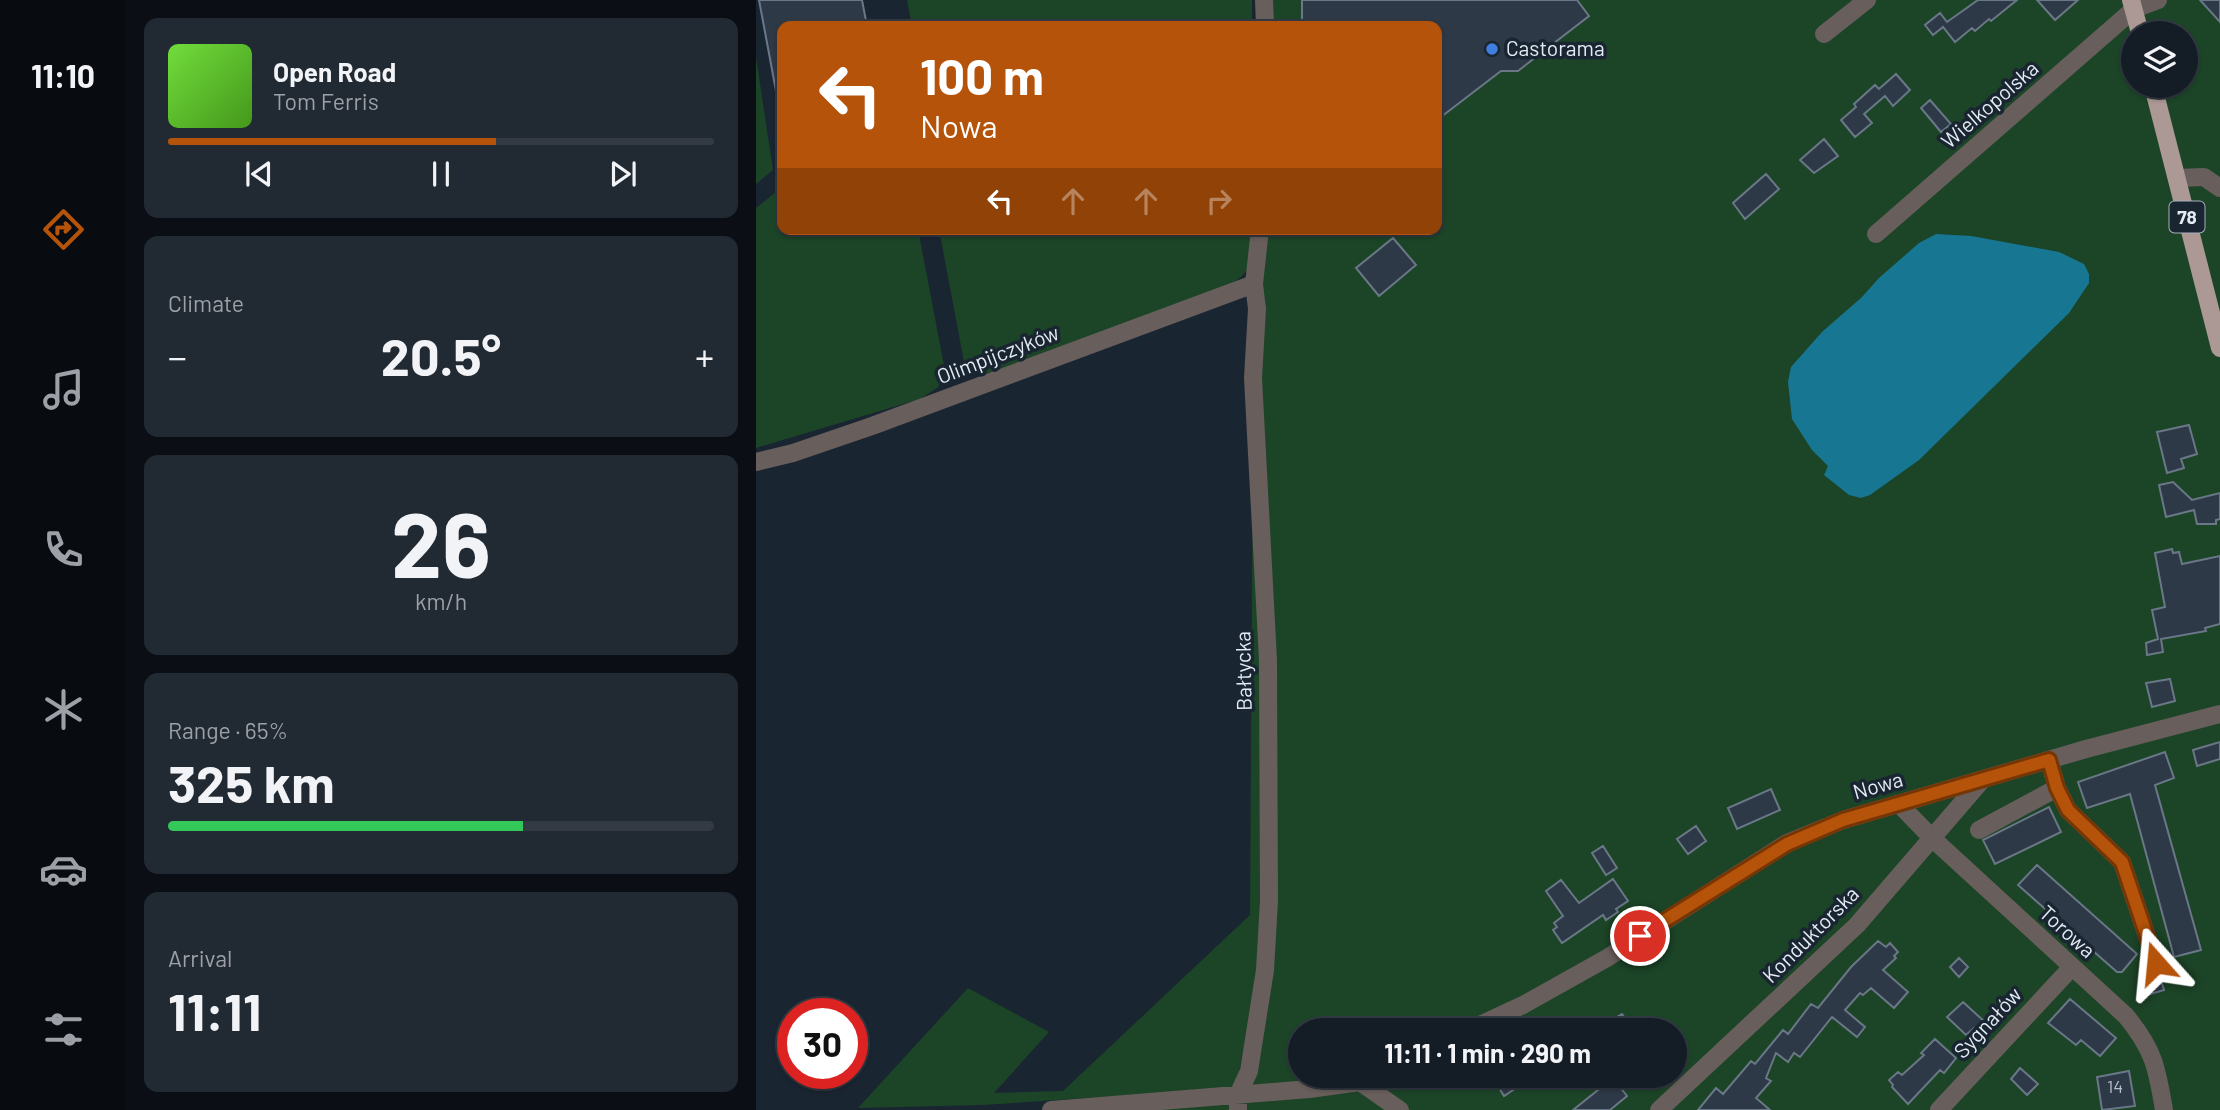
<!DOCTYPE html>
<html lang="en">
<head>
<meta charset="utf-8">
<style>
	:root { --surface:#141c26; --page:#212932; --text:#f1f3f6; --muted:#9da1a7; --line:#333a43; --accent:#b45309 }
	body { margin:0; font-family:Barlow,sans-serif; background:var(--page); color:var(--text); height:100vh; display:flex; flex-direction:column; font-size:26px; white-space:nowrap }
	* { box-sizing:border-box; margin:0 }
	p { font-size:23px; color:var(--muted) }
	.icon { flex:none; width:38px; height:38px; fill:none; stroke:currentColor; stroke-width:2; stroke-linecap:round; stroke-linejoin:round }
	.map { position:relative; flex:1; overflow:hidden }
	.side { display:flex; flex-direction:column; gap:18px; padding:18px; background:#0b0f15; width:630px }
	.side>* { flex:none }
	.top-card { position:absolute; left:21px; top:21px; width:665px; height:214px; border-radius:14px; box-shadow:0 2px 5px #0004,0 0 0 2px var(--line); background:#b45309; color:#fff; overflow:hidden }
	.tools { position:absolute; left:1365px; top:21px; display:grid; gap:14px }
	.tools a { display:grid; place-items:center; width:77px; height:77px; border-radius:50%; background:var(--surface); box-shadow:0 2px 5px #0004,0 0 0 2px var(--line); font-size:35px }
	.speed { position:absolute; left:21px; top:998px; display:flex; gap:14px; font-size:35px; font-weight:700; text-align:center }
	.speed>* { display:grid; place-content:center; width:91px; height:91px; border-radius:50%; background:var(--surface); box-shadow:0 2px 5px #0004,0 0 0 2px var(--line); line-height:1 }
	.speed .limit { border:10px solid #d22; background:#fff; color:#111 }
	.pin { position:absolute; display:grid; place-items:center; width:60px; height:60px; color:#fff; margin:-30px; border:4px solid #fff; border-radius:50%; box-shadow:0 2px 7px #0007 }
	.me { position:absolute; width:77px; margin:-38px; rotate:342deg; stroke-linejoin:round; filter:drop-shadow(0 0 5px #0008) }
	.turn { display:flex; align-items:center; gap:24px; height:147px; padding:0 28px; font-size:32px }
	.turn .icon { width:91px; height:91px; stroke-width:2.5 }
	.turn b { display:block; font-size:49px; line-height:60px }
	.lanes { display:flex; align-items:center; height:66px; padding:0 28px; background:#0003; justify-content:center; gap:35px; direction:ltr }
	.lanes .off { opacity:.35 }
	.big { font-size:52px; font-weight:700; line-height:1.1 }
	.side .tile { flex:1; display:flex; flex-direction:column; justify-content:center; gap:10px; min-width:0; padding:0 24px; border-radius:14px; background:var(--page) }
	.side .dial { align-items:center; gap:0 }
	.dial b { font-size:91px; line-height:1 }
	.song { display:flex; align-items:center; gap:21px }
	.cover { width:84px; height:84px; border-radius:10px; background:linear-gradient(135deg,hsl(100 70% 55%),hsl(100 70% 35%)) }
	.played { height:7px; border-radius:4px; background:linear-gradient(90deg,var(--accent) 60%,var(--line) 60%) }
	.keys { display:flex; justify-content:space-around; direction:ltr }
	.heat { display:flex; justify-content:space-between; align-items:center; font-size:38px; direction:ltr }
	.charge { height:10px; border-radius:5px; background:linear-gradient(90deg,#34c759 65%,var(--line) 0) }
	.trip { position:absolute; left:532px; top:1018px; width:399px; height:70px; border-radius:35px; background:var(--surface); box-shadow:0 2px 5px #0004,0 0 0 2px var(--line); font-weight:700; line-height:70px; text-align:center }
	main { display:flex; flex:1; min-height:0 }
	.tab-bar { display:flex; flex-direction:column; width:126px; justify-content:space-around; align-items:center; background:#080b0f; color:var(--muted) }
	.tab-bar .icon { width:49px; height:49px }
	.tab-bar .selected { color:var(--accent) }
	.tab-bar b { font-size:32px; color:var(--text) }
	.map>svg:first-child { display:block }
	.green { fill:#1c4427; fill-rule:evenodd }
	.water { fill:#177793 }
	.building { fill:#2e3947; stroke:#6a7787; stroke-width:2 }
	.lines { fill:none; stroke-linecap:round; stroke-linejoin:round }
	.minor { stroke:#685e5c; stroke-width:18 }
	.major { stroke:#ac9894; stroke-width:18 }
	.route-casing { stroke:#753606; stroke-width:18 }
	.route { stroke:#b45309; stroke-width:12 }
	.shop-dot { fill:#3f7fe0; stroke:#1a2532; stroke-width:2.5 }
	.labels { text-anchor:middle; stroke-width:7; stroke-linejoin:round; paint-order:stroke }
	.number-label { font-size:18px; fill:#b6bec9 }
	.shield { fill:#1a2532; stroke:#a7b0ba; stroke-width:2 }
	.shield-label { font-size:19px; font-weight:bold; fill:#e3ebf4 }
	.poi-label { font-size:21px; fill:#e3ebf4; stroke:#1a2532; text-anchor:start }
	.street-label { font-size:21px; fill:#e3ebf4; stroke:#1a2532 }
</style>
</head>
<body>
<main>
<nav class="tab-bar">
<b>11:10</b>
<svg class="icon selected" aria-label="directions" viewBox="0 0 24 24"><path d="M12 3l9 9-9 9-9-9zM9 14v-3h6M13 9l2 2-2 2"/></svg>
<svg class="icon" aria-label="music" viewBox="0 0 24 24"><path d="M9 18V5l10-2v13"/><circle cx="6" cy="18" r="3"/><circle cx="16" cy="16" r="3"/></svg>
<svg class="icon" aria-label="phone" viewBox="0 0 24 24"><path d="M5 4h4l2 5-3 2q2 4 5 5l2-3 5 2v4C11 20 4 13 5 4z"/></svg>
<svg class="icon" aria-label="climate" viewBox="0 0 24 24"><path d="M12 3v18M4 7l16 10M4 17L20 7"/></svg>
<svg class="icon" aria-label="car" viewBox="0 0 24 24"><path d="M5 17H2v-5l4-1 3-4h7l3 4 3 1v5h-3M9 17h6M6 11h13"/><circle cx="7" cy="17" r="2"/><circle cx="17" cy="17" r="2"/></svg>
<svg class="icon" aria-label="filters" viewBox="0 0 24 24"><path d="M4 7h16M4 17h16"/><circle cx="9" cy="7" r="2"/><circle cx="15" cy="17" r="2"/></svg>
</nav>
<section class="side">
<div class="tile">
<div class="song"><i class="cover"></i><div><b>Open Road</b><p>Tom Ferris</p></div></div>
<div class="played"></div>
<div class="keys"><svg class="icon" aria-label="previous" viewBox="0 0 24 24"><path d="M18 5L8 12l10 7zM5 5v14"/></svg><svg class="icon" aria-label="pause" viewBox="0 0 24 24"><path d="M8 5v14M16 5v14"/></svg><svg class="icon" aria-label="next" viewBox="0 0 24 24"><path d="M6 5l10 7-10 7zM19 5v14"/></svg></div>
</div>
<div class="tile"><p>Climate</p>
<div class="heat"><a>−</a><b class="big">20.5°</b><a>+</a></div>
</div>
<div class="tile dial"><b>26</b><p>km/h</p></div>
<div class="tile"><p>Range · 65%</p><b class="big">325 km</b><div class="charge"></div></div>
<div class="tile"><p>Arrival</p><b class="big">11:11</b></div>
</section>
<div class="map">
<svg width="1464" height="1110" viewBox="0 0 1464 1110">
	<rect width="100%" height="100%" fill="#1a2532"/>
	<path class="green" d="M 151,0 L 496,0 L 496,26 L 156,26 Z
		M 500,0 L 1464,0 L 1464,1110 L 376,1110 L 493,1099 L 493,1021 L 480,1088 L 227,1105 L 102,1108 L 212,988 L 293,1032 L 238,1093 L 307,1091 L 494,915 L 497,413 L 502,229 L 681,229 L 681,26 L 500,26 ZM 1377,33 L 1430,33 L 1430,86 L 1377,86 ZM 544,1031 L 919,1031 L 919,1076 L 544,1076 Z
		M 0,57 L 17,170 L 0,184 Z
		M 26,187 L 26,229 L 162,229 L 190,376 L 181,388 L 164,399 L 0,448 L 0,208 Z
		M 183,229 L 497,229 C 496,252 499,271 476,283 L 236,376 L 216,370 L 208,362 Z"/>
	<path class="water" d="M 1180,234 L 1215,236 L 1303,252 L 1328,264 L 1333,274 L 1333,283 L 1313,313 L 1163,460 L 1114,495 L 1105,498 L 1093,495 L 1068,475 L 1072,466 L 1056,450 L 1036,419 L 1032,382 L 1035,367 L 1066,332 L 1106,297 L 1123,278 L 1163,243 Z"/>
	<path class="building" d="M 3,0 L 106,0 L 111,26 L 26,26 L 26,90 L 20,91 Z
		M 546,0 L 821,0 L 833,16 L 762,71 L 745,71 L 681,120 L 681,26 L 546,26 Z
		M 1222,0 L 1261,0 L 1235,21 L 1233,19 L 1219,31 L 1216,28 L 1199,42 L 1187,27 L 1177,35 L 1169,25 L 1184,13 L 1191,22 Z
		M 1281,0 L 1322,0 L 1299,20 Z
		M 1444,0 L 1464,0 L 1464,22 Z
		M 1140,74 L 1154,90 L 1137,106 L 1129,96 L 1108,114 L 1116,123 L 1099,137 L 1085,120 L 1100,107 L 1098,104 L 1119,85 L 1123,89 Z
		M 1174,100 L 1195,124 L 1185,132 L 1165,108 Z
		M 1068,139 L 1082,156 L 1058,173 L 1044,160 Z
		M 1010,174 L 1023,189 L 989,219 L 977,203 Z
		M 637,238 L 660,265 L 623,296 L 600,268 Z
		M 1433,425 L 1441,454 L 1425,459 L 1428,468 L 1411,473 L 1401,432 Z
		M 1417,482 L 1436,500 L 1464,493 L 1464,519 L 1460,520 L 1460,524 L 1441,524 L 1438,510 L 1410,517 L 1403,485 Z
		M 1416,549 L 1417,553 L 1423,552 L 1426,564 L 1464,556 L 1464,624 L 1449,628 L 1450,631 L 1405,639 L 1407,652 L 1391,655 L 1390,643 L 1402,639 L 1396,610 L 1409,607 L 1399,553 Z
		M 1414,679 L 1419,701 L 1396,707 L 1390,683 Z
		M 1464,742 L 1464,759 L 1441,766 L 1437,750 Z
		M 1409,752 L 1418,778 L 1399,785 L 1445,950 L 1418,957 L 1374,794 L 1331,808 L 1322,782 Z
		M 1015,789 L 1024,810 L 981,829 L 972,808 Z
		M 1293,807 L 1305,832 L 1239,864 L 1227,840 Z
		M 940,826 L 950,841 L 932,854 L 921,839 Z
		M 847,846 L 861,868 L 850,875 L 836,853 Z
		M 1281,865 L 1381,954 L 1366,972 L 1361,972 L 1262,885 Z
		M 857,879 L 872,901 L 860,909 L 862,912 L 850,920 L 847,915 L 806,943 L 797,930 L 801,927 L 798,923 L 807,916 L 790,891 L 805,880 L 823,903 Z
		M 1122,941 L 1130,947 L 1134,943 L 1142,952 L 1138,956 L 1140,958 L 1127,970 L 1152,992 L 1138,1008 L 1115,988 L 1107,995 L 1104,993 L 1089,1010 L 1109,1027 L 1101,1037 L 1076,1017 L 1044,1057 L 1038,1053 L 1032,1062 L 1020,1053 L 1010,1078 L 1015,1081 L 1000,1098 L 1014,1110 L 942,1110 L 960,1088 L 967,1094 L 995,1061 L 999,1064 L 1027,1030 L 1032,1034 L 1055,1004 L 1062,1008 L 1095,967 Z
		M 1203,958 L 1212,967 L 1203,977 L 1194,967 Z
		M 1404,977 L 1408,990 L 1391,995 L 1387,982 Z
		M 1314,999 L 1360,1038 L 1344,1056 L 1325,1040 L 1320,1045 L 1292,1023 Z
		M 1207,1002 L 1230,1023 L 1221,1031 L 1218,1028 L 1210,1035 L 1191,1017 Z
		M 866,1014 L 878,1031 L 837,1031 Z
		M 1179,1039 L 1200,1058 L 1188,1073 L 1184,1070 L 1152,1104 L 1136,1087 L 1137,1085 L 1133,1080 L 1142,1072 L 1146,1075 L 1168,1055 L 1165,1053 Z
		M 1264,1068 L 1282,1084 L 1271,1095 L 1255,1079 Z
		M 1373,1071 L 1379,1106 L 1346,1110 L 1341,1077 Z
		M 736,1076 L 778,1076 L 748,1096 Z
		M 857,1078 L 871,1096 L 854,1110 L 817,1110 Z"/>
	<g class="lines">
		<path class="minor" d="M 508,0 L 509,26
			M 1068,34 L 1111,0
			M 1421,178 L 1448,177 L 1464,188
			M 1120,234 L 1378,9 L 1402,0
			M 0,462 L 37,453 L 116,426 L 498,284
			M 1293,760 L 1301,788 L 1312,810 L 1366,862 L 1400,963
			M 1143,804 L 1177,839 L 1370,1016 C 1398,1050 1401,1068 1408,1110
			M 1223,830 L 1301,788
			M 711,1031 L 767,1005 L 851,958 L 1031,843 L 1087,820 L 1330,749 L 1464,714
			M 604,1082 L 644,1110
			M 295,1110 L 553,1089 L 604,1082 L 616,1076
			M 482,1110 L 482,1095 L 493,1071 L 509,970 L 513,901 L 512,660 L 497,378 L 501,309 L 498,284 L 504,229
			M 903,1110 L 1101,925 L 1226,780
			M 1183,1110 L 1316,967"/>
		<path class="major" d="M 1375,0 L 1384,33
			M 1397,86 L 1464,348"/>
	</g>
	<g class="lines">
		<defs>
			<path id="route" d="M 884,936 L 1031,844 L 1087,820 L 1293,760 L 1301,788 L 1312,810 L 1366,862 L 1400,963"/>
		</defs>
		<use href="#route" class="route-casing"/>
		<use href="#route" class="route"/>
	</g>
	<circle class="shop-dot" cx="736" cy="49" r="7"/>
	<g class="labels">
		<g class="number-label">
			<text x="1359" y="1093">14</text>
		</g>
		<rect class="shield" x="1413.5" y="201.5" width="35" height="31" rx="5"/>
		<g class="shield-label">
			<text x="1431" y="224">78</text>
		</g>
		<g class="poi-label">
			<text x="750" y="56">Castorama</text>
		</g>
		<g class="street-label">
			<text transform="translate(1234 105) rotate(-41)" y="7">Wielkopolska</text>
			<text transform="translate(242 355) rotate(-21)" y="7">Olimpijczyków</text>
			<text transform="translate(488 671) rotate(-91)" y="7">Bałtycka</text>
			<text transform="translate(1122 786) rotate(-16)" y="7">Nowa</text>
			<text transform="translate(1311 932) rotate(42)" y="7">Torowa</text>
			<text transform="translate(1055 935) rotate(-45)" y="7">Konduktorska</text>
			<text transform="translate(1232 1023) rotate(-47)" y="7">Sygnałów</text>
		</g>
	</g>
</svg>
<div class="tools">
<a><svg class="icon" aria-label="layers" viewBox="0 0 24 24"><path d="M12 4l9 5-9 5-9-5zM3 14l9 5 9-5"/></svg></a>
</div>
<div class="speed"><div class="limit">30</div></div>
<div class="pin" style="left:884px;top:936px;background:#d93025"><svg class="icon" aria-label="arrive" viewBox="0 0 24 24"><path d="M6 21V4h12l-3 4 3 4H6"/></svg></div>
<svg class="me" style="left:1400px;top:963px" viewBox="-20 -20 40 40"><path d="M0-17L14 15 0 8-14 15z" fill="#b45309" stroke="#fff" stroke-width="4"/></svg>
<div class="trip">11:11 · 1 min · 290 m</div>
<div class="top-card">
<div class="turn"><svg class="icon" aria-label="left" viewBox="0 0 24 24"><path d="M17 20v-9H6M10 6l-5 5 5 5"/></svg><div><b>100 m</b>Nowa</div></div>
<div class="lanes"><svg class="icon" aria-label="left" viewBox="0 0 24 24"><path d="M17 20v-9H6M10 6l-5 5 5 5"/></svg><svg class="icon off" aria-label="ahead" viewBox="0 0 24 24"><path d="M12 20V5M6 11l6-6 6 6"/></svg><svg class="icon off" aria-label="ahead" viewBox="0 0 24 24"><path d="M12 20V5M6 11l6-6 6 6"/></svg><svg class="icon off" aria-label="right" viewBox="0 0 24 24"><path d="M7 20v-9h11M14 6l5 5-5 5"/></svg></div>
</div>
</div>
</main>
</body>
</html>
